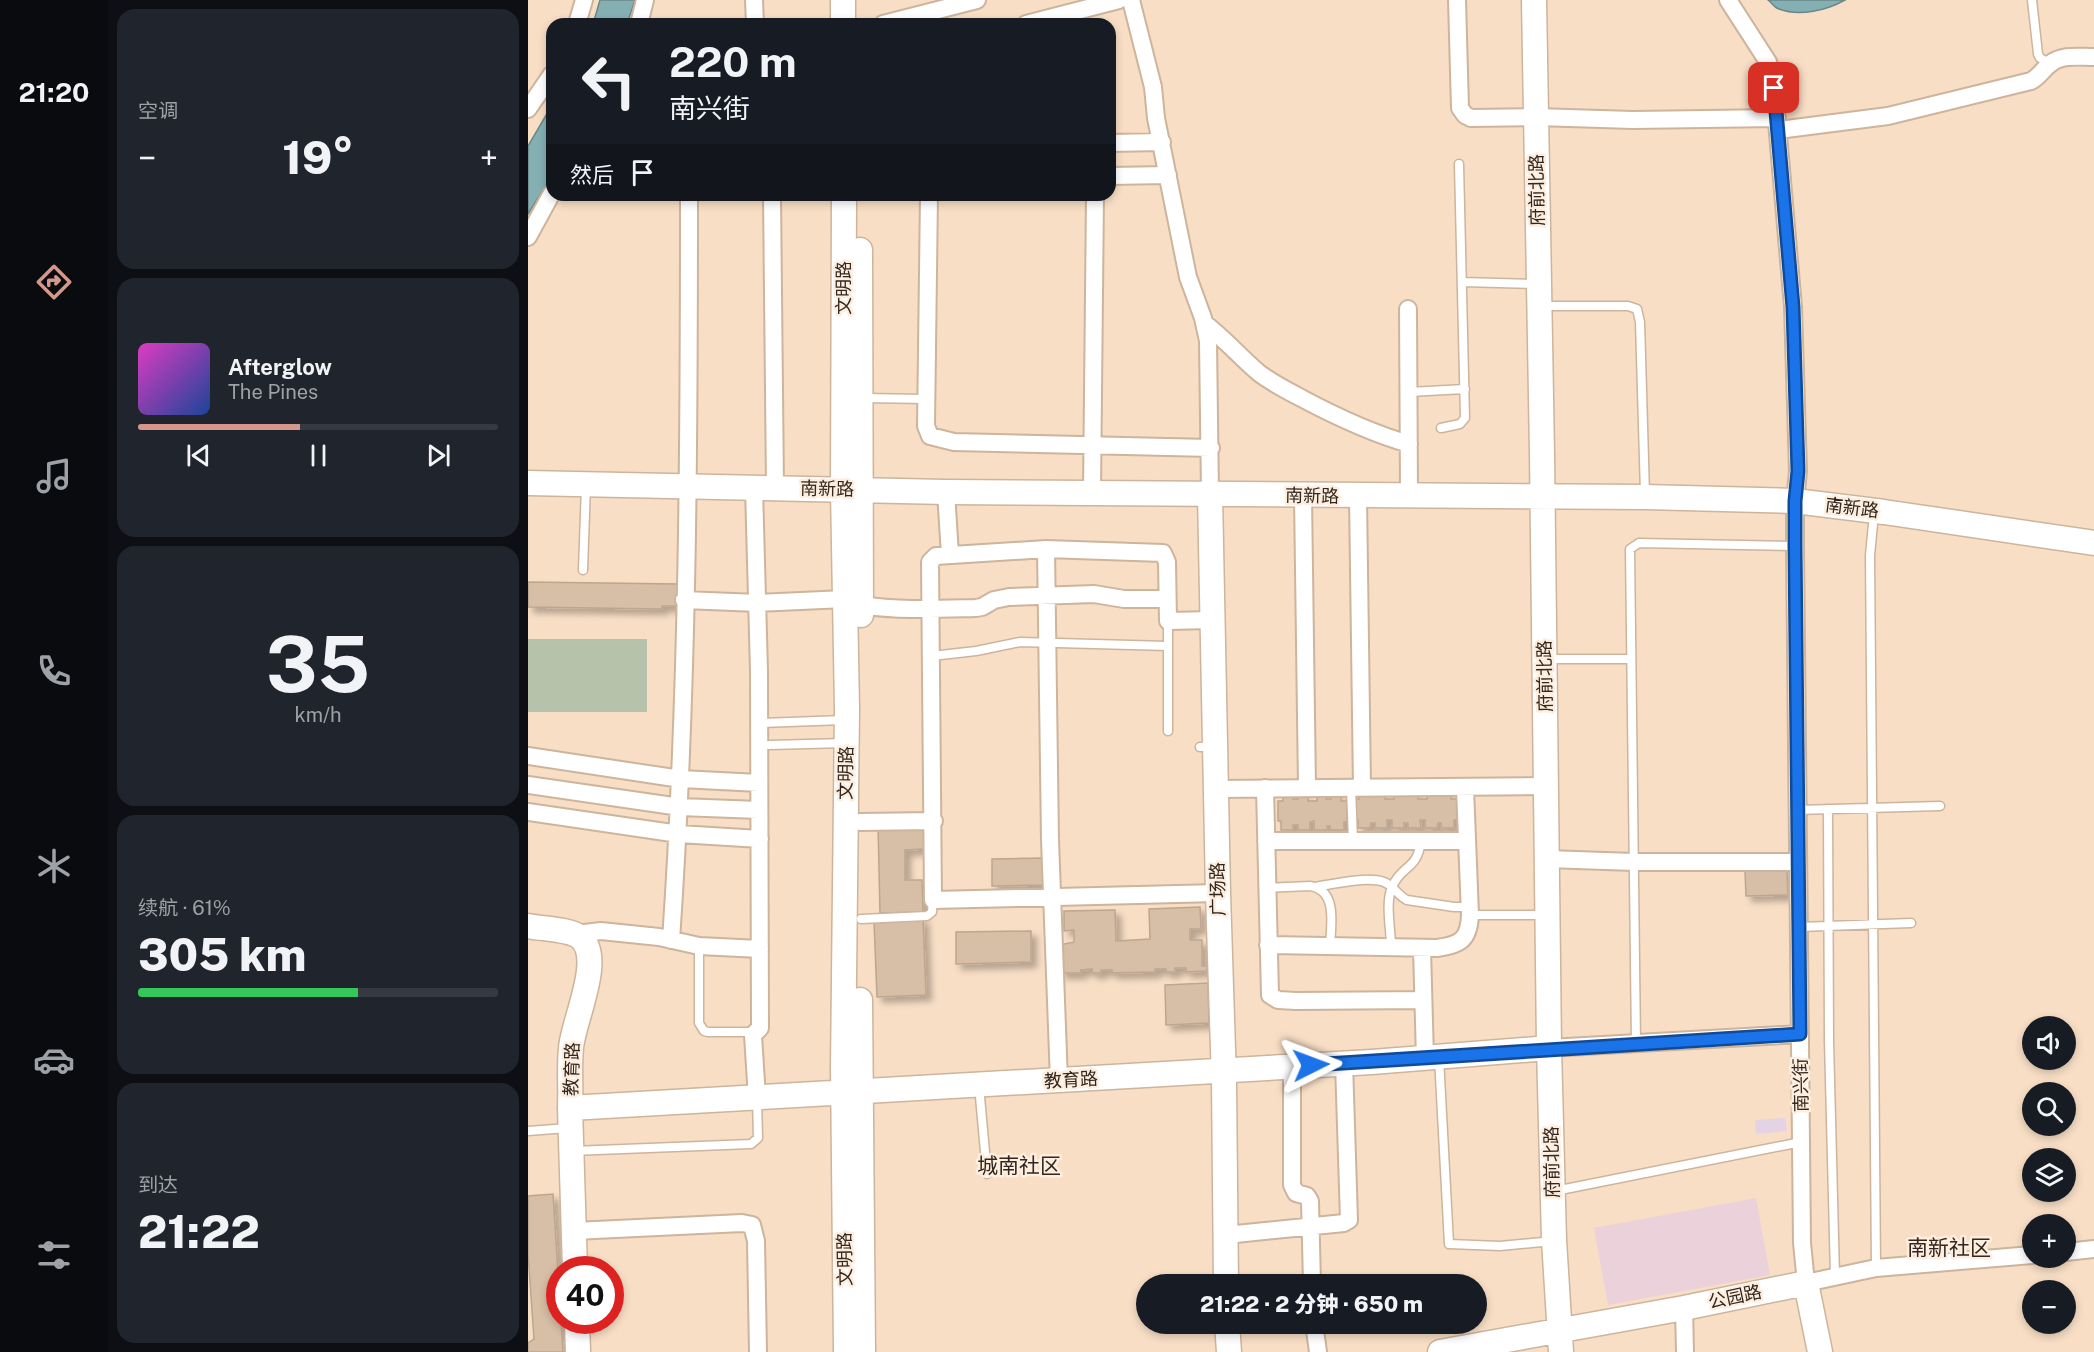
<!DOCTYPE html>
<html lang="zh">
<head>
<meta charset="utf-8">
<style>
	:root { --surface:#171b24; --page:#20242c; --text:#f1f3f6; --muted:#9ea1a6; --line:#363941; --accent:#d5978c }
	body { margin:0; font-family:"Public Sans","Noto Sans SC",sans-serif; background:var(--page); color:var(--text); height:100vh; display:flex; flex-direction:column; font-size:22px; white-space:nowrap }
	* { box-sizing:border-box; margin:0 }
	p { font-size:20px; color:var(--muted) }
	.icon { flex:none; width:33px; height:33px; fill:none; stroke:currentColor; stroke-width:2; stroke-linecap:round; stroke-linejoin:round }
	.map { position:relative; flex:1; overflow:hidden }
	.drawer { display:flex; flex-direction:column; gap:9px; padding:9px; background:#0d0f14; width:420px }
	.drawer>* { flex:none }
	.hud { position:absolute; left:18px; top:18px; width:570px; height:183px; border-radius:18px; box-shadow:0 3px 9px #0003; background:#171b24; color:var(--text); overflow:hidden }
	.fabs { position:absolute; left:1494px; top:1016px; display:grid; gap:12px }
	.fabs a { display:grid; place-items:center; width:54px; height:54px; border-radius:50%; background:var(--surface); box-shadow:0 3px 9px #0003; font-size:30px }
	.speed { position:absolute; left:18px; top:1256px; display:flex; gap:12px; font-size:30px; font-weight:700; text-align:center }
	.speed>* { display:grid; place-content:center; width:78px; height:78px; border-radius:50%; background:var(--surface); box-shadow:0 3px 9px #0003; line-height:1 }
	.speed .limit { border:9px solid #d22; background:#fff; color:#111 }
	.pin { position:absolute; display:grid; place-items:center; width:51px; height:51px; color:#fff; margin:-26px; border-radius:12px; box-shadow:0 3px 9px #0006 }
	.me { position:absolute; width:66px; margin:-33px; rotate:87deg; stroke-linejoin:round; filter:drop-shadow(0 0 4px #0008) }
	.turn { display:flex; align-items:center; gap:21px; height:126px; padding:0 24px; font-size:27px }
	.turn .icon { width:78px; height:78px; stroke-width:2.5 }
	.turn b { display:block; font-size:42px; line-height:51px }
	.then { display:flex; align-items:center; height:57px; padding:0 24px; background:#0003; gap:12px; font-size:22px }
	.big { font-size:45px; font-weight:800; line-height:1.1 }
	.drawer .tile { flex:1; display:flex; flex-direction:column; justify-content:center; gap:9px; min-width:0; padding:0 21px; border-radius:18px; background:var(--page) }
	.drawer .dial { align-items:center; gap:0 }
	.dial b { font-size:78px; line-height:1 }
	.song { display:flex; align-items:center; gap:18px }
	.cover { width:72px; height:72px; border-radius:9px; background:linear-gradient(135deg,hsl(310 70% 55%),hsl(220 70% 35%)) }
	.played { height:6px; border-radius:3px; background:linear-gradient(90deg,var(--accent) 45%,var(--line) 45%) }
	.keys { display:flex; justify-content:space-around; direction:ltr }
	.heat { display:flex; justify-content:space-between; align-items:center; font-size:33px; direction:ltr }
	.charge { height:9px; border-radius:4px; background:linear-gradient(90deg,#34c759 61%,var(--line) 0) }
	.trip { position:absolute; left:608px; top:1274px; width:351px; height:60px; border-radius:30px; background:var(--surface); box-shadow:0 3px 9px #0003; font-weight:800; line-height:60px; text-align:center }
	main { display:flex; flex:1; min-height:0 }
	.tabs { display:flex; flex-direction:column; width:108px; justify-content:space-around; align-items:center; background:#090b0e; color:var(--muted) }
	.tabs .icon { width:42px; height:42px }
	.tabs .active { color:var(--accent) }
	.tabs b { font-size:27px; color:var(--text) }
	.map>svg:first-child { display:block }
	.commercial { fill:#ebd2da }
	.industrial { fill:#e4d3e5 }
	.green { fill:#b6c2aa }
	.water { fill:#84b0b4; stroke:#6b8787; stroke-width:1.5 }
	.building { fill:#d7bea6; stroke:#bea68e; stroke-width:1.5; filter:url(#shadow) }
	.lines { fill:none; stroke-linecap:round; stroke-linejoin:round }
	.lane-casing { stroke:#cdb49c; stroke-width:11 }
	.street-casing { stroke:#cdb49c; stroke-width:20 }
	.secondary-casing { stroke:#cdb49c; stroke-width:27 }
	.lane { stroke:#fff; stroke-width:8 }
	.street { stroke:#fff; stroke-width:16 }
	.secondary { stroke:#fff; stroke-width:24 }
	.route-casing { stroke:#114b97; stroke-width:15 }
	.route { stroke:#1a73e8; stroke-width:10 }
	.labels { text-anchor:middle; stroke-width:5; stroke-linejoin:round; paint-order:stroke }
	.street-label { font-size:18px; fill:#31271e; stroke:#fdeedf }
	.quarter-label { font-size:21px; fill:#31271e; stroke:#fdeedf }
</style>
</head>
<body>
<main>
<nav class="tabs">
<b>21:20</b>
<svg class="icon active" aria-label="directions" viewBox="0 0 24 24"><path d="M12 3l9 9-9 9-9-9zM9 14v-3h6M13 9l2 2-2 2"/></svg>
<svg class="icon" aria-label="music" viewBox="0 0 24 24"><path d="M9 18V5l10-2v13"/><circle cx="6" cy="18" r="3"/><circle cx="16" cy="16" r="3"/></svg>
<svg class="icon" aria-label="phone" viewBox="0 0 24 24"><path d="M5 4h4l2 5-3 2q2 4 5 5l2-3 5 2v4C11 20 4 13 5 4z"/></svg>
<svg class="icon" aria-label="climate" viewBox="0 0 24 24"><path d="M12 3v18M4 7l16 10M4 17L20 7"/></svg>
<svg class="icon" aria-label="car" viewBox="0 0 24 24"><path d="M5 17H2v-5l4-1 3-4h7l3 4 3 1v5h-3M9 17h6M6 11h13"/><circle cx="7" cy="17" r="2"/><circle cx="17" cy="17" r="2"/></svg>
<svg class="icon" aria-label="filters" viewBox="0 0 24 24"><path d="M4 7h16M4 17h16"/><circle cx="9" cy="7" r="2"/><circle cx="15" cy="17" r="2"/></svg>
</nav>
<section class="drawer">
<div class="tile"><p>空调</p>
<div class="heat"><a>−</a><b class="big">19°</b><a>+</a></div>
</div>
<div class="tile">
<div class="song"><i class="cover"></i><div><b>Afterglow</b><p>The Pines</p></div></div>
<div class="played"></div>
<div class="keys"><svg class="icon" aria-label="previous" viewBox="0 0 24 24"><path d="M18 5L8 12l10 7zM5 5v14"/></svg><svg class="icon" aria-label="pause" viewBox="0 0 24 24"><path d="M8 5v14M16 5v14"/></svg><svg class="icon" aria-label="next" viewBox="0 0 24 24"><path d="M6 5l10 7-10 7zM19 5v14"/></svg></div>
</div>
<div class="tile dial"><b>35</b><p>km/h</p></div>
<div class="tile"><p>续航 · 61%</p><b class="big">305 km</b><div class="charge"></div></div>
<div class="tile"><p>到达</p><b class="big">21:22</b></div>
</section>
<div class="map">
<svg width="1566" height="1352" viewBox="0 0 1566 1352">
	<defs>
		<filter id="shadow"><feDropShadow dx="5.5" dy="5.5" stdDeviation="3" flood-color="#0004"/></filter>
	</defs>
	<rect width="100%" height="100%" fill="#f8dec5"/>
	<path class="commercial" d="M 1228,1198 L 1242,1275 L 1080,1305 L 1066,1228 Z"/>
	<path class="industrial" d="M 1257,1118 L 1259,1131 L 1228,1134 L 1227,1120 Z"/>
	<path class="green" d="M 0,639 L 119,639 L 119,712 L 0,712 Z"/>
	<path class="water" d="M 72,0 L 107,0 L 99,24 L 65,24 Z
		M 1240,0 L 1317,0 C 1299,10 1272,17 1251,9 C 1247,8 1244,3 1240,0 Z
		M 24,105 L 24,176 L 0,214 L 0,146 Z"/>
	<path class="building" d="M 0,582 L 150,584 L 150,606 L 134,606 L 134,609 L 0,607 Z
		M 866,793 L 890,793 L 890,799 L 899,799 L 899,794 L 923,793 L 923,799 L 929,799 L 929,820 L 926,820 L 926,828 L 913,828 L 913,823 L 910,823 L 909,828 L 897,828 L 897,820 L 892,820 L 893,828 L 880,828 L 880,823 L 876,823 L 876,828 L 864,828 L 864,820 L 859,820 L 859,828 L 847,828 L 847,823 L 843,823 L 842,828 L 830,828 L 830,820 L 827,820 L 827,799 L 831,799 L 831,794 L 857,794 L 857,799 L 866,799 Z
		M 789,795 L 798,795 L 798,799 L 803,799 L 803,795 L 813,795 L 813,801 L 819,801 L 819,822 L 816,822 L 816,830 L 802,830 L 802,826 L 799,826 L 799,830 L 786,830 L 786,821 L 782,822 L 782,830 L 770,830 L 770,825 L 765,825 L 765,830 L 753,830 L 753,821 L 750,821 L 750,801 L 755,801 L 755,796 L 765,796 L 765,799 L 770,799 L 770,796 L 780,796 L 780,801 L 789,801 Z
		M 395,824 L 396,849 L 377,850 L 377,880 L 394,880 L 395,912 L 352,913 L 350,825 Z
		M 515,858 L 516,885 L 464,886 L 464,859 Z
		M 1259,870 L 1260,895 L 1218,896 L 1217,871 Z
		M 672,907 L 673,929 L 662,929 L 662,940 L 674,940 L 674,966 L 679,966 L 679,971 L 658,972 L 658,968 L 647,968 L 647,972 L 638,972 L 638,969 L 627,969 L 627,972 L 584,973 L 584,970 L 573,970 L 573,973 L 564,973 L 564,969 L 553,970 L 553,973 L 532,973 L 531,945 L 546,942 L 546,930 L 536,931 L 536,911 L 587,910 L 588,941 L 622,939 L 621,909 Z
		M 395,918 L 398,995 L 349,997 L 346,921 Z
		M 503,931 L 503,962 L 428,964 L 428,932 Z
		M 680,983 L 681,1023 L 638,1025 L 637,985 Z
		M 25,1194 L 35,1352 L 0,1352 L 0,1343 L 6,1339 L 0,1253 L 0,1196 Z"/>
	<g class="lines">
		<defs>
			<path id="lane" d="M 1504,0 L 1510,54 L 1512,58 L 1522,63
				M 934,282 L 1010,284
				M 1014,306 L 1100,306 L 1109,309 L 1112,322 L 1117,494
				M 881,392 L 937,389
				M 335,398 L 398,399
				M 913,428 L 932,424 L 937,418 L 931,164
				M 1346,514 L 1342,555 L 1348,1268
				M 55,570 L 58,485
				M 640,621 L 640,731
				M 404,656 L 448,651 L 492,642 L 640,646
				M 1019,659 L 1102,659
				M 231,723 L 315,720
				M 241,745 L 318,743
				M 672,747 L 686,746
				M 823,788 L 825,841
				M 1300,809 L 1301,1041 L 1307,1276
				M 1269,810 L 1412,806
				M 787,887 C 805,884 839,876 856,882 C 865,885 870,896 879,900 L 926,907 L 942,907
				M 739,888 L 782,886 C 810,890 803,925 802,946
				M 942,915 L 1016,915
				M 333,919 L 399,916 L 404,912 L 405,900
				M 1271,927 L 1383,923
				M 171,946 L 171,1023 L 176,1031 L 180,1032 L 227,1032
				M 863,947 C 863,929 857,903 864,887 C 874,864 889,871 893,841
				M 1108,1044 L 1102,549 L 1111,543 L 1267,546
				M 911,1058 L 921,1244 L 972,1246 L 1025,1241
				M 451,1086 L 459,1174
				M 0,1131 L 40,1128
				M 44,1151 L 223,1144 L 230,1138 L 229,1100
				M 1027,1191 L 1273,1142"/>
			<path id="street" d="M 226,0 L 227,24
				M 603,0 L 625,87 L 628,118 L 660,277 L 675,318 L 680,341 L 682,494
				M 929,0 L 932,108 L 937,115 L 943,118 L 1008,117 L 1105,120 L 1249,118
				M 1200,0 L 1240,62 L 1246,88 L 1265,307 L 1270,471 L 1267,501 L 1267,546 L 1274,1243 L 1278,1283 L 1348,1268 L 1504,1255
				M 49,24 L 56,0
				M 111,24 L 117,0
				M 355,24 L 449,0
				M 498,24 L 591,0
				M 0,109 L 24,74
				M 1250,130 L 1360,116 L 1503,81 C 1511,77 1515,69 1522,64 C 1534,54 1551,57 1566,57
				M 582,143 L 634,142
				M 582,176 L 640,175
				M 244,195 L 247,488
				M 401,195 L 398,426 L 402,436 L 426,442 L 683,448
				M 0,237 L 24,193
				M 880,309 L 881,495
				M 676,323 C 696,338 712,357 731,373 C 744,383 760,391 775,399 C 809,417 843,433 881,444
				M 226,488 L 231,671 L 232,1028 L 225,1035 L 229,1098
				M 418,492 L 422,555
				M 564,492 L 567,195
				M 775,496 L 779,788
				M 830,496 L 834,788
				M 518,549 L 522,840 L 531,1081
				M 156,600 L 230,603 L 317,599
				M 333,605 C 371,611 410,609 448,608 L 454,607 L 466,600 L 481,597 L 566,594 L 596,599 L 639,599
				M 685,620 L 640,621 L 639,562 L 635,553 L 518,549 L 408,556 L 402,562 L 405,900 L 690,893
				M 0,756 L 153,779 L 231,783
				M 0,785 L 152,807 L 231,810
				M 737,788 L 742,995 L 750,1000 L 768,1001 L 895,1000
				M 689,789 L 1018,786
				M 0,812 L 151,834 L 232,839
				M 332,822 L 406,821
				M 738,841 L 939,841
				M 1019,859 L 1106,862 L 1270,862
				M 48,934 L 73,931 L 131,937 L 171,946 L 232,949
				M 143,940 C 160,693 161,443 161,195
				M 740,945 L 909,948 C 932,945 941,940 942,915 L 937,788
				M 894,948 L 897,1059
				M 1021,1048 L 1272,1034
				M 764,1066 L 764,1185 L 768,1193 L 779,1196 L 782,1201 L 784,1284
				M 46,1231 L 214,1223 L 224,1225 L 228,1241 L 230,1352
				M 698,1235 L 816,1223 L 821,1220 L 816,1063
				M 1538,1252 L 1566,1249
				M 1156,1308 L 1157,1352
				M 786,1323 L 790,1352"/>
			<path id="secondary" d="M 315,0 L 315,24
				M 1006,0 L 1014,454 L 1021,1048 L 1026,1240 L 1033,1352
				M 316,195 L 315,490 L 319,709 L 315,1068 L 318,1352
				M 332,250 L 333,615
				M 0,483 L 418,492 L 1117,497 L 1267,501 L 1356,512 L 1566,543
				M 682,494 L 690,893 L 696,1081 L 698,1284
				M 0,926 C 14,929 43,929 53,938 C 76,959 45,1021 43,1048 C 41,1068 43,1088 42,1108 L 844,1062 L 1021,1048
				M 332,1000 L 335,1352
				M 42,1108 L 47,1269
				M 49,1320 L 50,1352
				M 699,1323 L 701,1352
				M 912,1352 L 1156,1308 L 1278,1283 L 1292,1352"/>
		</defs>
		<use href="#lane" class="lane-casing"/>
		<use href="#street" class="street-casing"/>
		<use href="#secondary" class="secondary-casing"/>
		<use href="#lane" class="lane"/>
		<use href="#street" class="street"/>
		<use href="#secondary" class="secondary"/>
	</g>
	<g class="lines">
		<defs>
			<path id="route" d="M 783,1065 L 1272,1034 L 1267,546 L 1267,501 L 1270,471 L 1265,307 L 1246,88"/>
		</defs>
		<use href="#route" class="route-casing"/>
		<use href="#route" class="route"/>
	</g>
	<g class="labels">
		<g class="street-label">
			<text transform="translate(1009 190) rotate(-91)" y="6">府前北路</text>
			<text transform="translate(316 288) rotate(-90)" y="6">文明路</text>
			<text transform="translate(299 489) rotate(1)" y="6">南新路</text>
			<text transform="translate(784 496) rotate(1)" y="6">南新路</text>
			<text transform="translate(1324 508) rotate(7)" y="6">南新路</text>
			<text transform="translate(1017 676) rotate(-91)" y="6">府前北路</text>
			<text transform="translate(318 773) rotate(-89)" y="6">文明路</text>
			<text transform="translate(690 889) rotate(-91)" y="6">广场路</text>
			<text transform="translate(44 1069) rotate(-88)" y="6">教育路</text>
			<text transform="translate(543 1080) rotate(-3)" y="6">教育路</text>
			<text transform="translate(1273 1085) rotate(-91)" y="6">南兴街</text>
			<text transform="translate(1024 1162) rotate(-91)" y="6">府前北路</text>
			<text transform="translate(317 1259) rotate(-91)" y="6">文明路</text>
			<text transform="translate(1207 1297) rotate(-12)" y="6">公园路</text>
		</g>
		<g class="quarter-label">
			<text x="491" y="1173">城南社区</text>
			<text x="1421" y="1255">南新社区</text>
		</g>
	</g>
</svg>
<div class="fabs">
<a><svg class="icon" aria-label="sound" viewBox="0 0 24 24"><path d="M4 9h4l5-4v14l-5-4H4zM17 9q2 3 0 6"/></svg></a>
<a><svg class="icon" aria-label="search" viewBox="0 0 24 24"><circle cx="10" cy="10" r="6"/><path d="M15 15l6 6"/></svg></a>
<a><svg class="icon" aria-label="layers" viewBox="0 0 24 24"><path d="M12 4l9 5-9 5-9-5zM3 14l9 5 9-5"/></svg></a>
<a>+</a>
<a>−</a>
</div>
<div class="speed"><div class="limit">40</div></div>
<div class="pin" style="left:1246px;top:88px;background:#d93025"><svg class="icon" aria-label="arrive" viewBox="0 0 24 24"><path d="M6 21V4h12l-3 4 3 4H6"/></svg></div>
<svg class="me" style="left:783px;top:1065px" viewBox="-20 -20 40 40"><path d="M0-17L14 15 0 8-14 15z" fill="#1a73e8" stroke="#fff" stroke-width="4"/></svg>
<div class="trip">21:22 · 2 分钟 · 650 m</div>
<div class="hud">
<div class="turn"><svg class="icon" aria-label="left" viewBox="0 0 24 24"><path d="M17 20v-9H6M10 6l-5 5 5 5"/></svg><div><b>220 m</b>南兴街</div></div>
<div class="then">然后<svg class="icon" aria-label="arrive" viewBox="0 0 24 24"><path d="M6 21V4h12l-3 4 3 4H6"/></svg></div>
</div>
</div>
</main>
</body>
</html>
